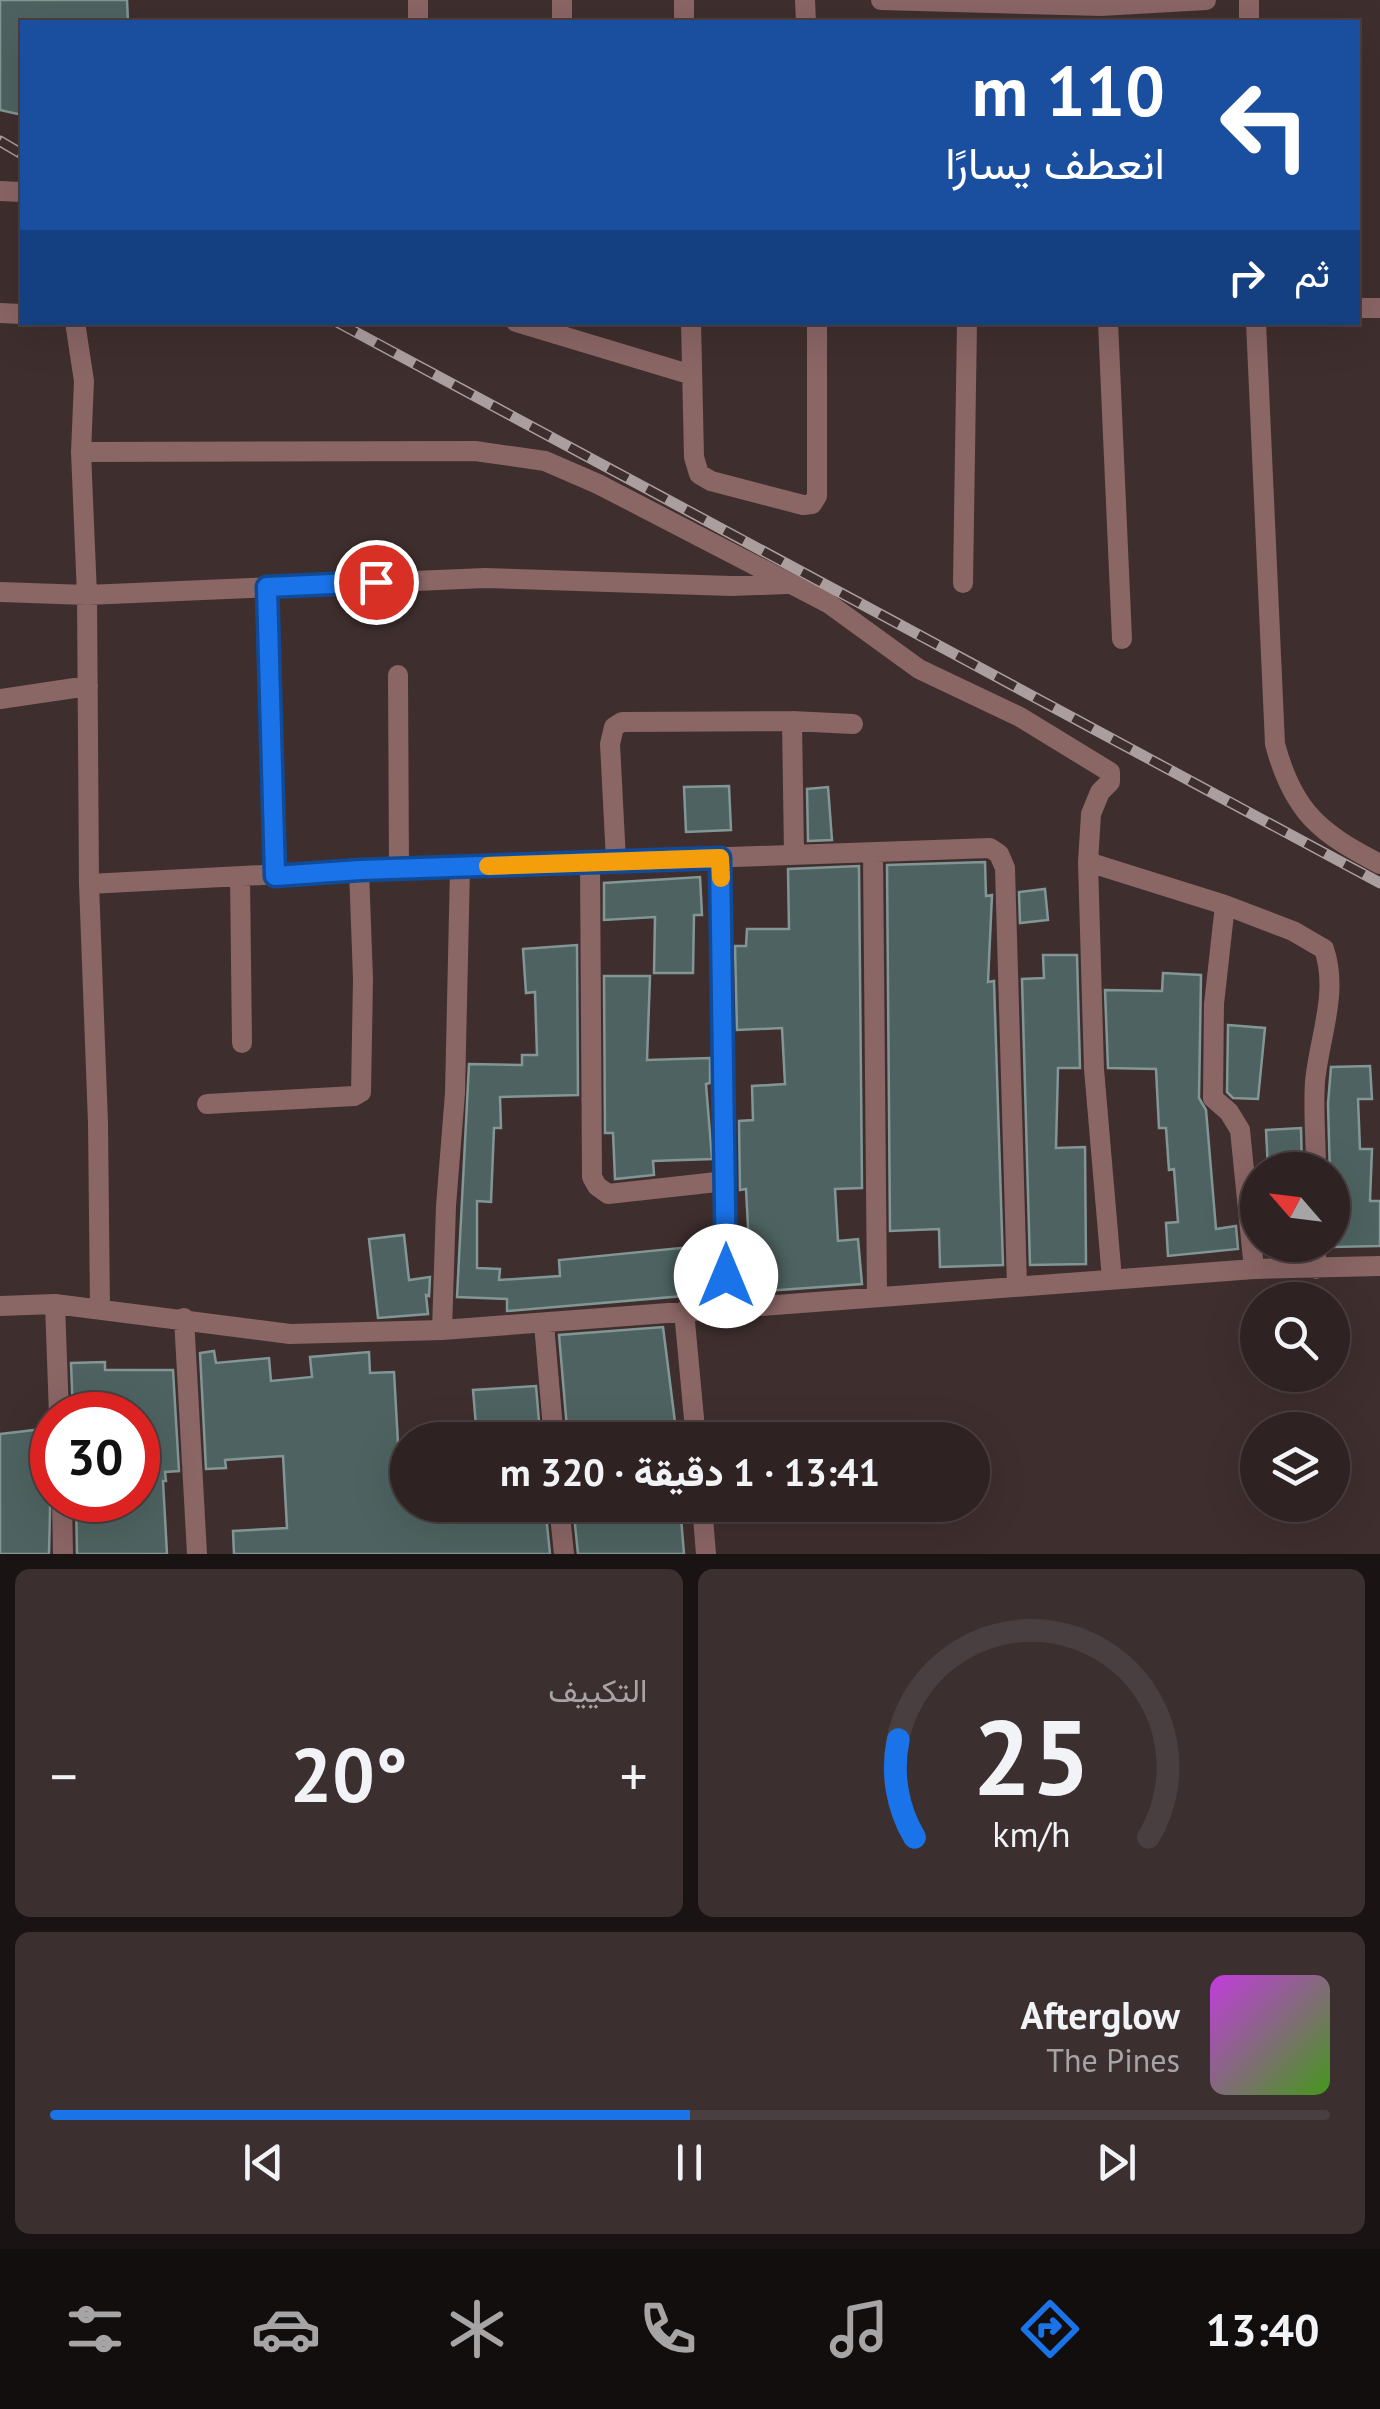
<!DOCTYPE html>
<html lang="ar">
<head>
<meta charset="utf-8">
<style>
	:root { --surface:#2f2222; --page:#3b2f2f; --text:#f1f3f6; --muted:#a7a4a5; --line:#4a3f40; --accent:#1a73e8 }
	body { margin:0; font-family:"PT Sans",Vazirmatn,sans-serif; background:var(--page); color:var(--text); direction:rtl; height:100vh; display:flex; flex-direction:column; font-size:38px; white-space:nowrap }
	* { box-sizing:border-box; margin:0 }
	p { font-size:32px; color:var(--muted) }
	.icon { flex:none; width:55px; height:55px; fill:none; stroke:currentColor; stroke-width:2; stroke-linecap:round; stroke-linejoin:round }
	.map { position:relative; height:1554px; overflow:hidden; direction:ltr }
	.details { display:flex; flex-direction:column; gap:15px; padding:15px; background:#1a1313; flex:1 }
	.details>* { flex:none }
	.hud { position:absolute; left:20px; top:20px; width:1340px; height:305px; border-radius:0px; box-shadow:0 10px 40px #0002,0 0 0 2px var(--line); direction:rtl; background:#1a4fa0; color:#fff; overflow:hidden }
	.needle { width:65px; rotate:298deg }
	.fabs { position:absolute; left:1240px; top:1152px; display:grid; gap:20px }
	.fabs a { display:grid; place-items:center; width:110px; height:110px; border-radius:50%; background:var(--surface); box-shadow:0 10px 40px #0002,0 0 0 2px var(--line); font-size:50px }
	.speed { position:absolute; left:30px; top:1392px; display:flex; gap:20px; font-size:50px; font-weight:700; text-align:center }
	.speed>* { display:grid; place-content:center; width:130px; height:130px; border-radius:50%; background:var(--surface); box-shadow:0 10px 40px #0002,0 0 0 2px var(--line); line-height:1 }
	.speed .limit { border:15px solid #d22; background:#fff; color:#111 }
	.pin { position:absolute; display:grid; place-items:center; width:85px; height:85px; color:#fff; margin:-42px; border:5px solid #fff; border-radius:50%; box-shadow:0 2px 10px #0007 }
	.me { position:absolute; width:110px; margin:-55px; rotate:0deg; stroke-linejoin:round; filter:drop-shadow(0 0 8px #0008) }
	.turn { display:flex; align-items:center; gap:35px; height:210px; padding:0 30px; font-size:45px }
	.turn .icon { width:130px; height:130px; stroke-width:2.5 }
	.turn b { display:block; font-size:70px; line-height:85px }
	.then { display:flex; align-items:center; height:95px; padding:0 30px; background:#0003; gap:20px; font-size:38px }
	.big { font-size:75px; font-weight:800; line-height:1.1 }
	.details .card { flex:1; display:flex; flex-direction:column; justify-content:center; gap:15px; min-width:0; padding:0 35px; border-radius:15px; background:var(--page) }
	.details .dial { align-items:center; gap:0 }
	.dial svg { height:260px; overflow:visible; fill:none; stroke:var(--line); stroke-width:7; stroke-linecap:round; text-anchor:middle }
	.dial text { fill:var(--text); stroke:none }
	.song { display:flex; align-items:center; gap:30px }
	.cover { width:120px; height:120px; border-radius:15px; background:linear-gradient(135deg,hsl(290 70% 55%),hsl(100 70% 35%)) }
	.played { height:10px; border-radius:5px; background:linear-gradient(90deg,var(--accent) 50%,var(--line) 50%) }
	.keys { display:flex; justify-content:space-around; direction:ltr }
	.heat { display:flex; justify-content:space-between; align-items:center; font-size:55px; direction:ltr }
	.details .tiles { flex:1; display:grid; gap:15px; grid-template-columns:1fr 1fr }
	.card:last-child { grid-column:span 2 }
	.trip { position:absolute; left:390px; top:1422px; width:600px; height:100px; border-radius:50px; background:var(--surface); box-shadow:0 10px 40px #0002,0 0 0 2px var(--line); font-weight:800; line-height:100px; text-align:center; direction:rtl }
	.tabs { display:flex; height:160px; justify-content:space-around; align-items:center; background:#130e0e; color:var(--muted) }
	.tabs .icon { width:70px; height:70px }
	.tabs .selected { color:var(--accent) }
	.tabs b { font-size:45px; color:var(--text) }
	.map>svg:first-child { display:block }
	.building { fill:#4e6361; stroke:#829795; stroke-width:2.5 }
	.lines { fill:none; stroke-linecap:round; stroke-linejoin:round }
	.street { stroke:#8a6665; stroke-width:20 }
	.rail-casing { stroke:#ab9e9e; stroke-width:11 }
	.rail { stroke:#3f2e2e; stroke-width:8; stroke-dasharray:22; stroke-linecap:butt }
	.route-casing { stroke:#114b97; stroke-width:25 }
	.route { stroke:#1a73e8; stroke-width:18 }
	.slow { stroke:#f59e0b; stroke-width:18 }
</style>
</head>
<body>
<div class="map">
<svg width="1380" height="1554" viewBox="0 0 1380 1554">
	<rect width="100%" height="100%" fill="#3f2e2e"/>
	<path class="building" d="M 0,0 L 127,0 L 128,22 L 22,22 L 22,115 L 0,110 Z
		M 729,786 L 731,830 L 686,832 L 684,787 Z
		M 828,787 L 832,840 L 808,841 L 807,789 Z
		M 985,862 L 986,896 L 992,895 L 988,982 L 994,981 L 1003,1265 L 940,1267 L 939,1229 L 890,1231 L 887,865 Z
		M 859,866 L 862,1188 L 835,1189 L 838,1241 L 858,1239 L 862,1284 L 739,1293 L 739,1246 L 749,1246 L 746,1189 L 740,1190 L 739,1121 L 753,1120 L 752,1086 L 785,1084 L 782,1028 L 737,1030 L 735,946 L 746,946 L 747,929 L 789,929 L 788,869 Z
		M 700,877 L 702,915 L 694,915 L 693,973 L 654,973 L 655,917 L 604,920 L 604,883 Z
		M 1045,889 L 1048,920 L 1020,923 L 1019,892 Z
		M 577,945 L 578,1095 L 500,1097 L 501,1128 L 494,1128 L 491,1202 L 477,1201 L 477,1268 L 500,1269 L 499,1280 L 560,1276 L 559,1260 L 690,1247 L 695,1295 L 507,1311 L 507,1299 L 457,1297 L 469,1064 L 522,1065 L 522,1055 L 537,1055 L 535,992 L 526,993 L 523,949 Z
		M 1043,955 L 1077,955 L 1080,1068 L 1058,1068 L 1056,1148 L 1085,1147 L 1086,1264 L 1030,1265 L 1022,979 L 1044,978 Z
		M 1163,973 L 1201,975 L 1199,1098 L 1206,1110 L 1216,1229 L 1236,1226 L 1238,1249 L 1168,1256 L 1166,1223 L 1178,1222 L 1174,1169 L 1169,1170 L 1166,1128 L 1159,1128 L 1156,1069 L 1108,1068 L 1105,990 L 1162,991 Z
		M 604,976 L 650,976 L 647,1060 L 710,1058 L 710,1083 L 706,1084 L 712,1159 L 653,1161 L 654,1175 L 615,1179 L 613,1133 L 605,1133 Z
		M 1228,1025 L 1265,1028 L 1258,1099 L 1233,1098 L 1227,1092 Z
		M 1370,1066 L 1372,1099 L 1358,1099 L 1360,1149 L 1372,1149 L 1370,1201 L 1380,1201 L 1380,1246 L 1332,1247 L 1328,1104 L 1331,1067 Z
		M 1301,1128 L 1302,1170 L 1268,1170 L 1266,1130 Z
		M 404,1235 L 409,1280 L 430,1277 L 429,1296 L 426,1295 L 428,1314 L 378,1318 L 369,1239 Z
		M 663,1327 L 676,1430 L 672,1431 L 673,1440 L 568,1440 L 559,1335 Z
		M 214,1351 L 216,1363 L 269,1358 L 271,1381 L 312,1377 L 310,1357 L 369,1352 L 370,1373 L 394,1372 L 399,1461 L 400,1466 L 408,1466 L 408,1505 L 545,1505 L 550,1554 L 234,1554 L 233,1531 L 287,1528 L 283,1456 L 225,1460 L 226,1468 L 206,1469 L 200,1353 Z
		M 105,1362 L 105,1370 L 173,1370 L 179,1471 L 165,1472 L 166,1481 L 163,1481 L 167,1554 L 77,1554 L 76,1500 L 138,1500 L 138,1415 L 73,1415 L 71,1363 Z
		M 536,1386 L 539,1421 L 476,1426 L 473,1390 Z
		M 52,1428 L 49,1554 L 0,1554 L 0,1434 Z
		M 573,1505 L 658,1505 L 659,1521 L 681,1518 L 684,1554 L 578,1554 Z"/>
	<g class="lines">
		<path class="street" d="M 418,0 L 418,22
			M 562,0 L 562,22
			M 684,0 L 684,22
			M 805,0 L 806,22
			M 881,0 L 1101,6 L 1206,0
			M 1249,0 L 1249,22
			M 0,191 L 22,192
			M 1358,308 L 1380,308
			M 0,313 L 22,314
			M 75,322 L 84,381 L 81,452 L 87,595 L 89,884 L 98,1123 L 100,1309
			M 516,322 L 692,375
			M 691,322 L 694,457 L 699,474 L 711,481 L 803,505 L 812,504 L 817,496 L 817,322
			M 1108,322 L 1122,639
			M 1256,322 L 1275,744 C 1293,812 1320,833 1380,864
			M 81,452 L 475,451 L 545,461 L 598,484 L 828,603 L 919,669 L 1020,717 L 1110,772 L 1110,782 L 1100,792 L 1091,814 L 1088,862 L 1094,1069 L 1112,1279
			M 963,583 L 967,322
			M 267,587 L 275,877
			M 0,592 L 87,595 L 485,578 L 731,586 L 787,584
			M 398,675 L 399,869
			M 0,699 L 88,686
			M 792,721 L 794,853
			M 873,854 L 877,1297
			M 720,858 L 726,1181 L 725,1308
			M 616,860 L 610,744 L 614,727 L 622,722 L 792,721 L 853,724
			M 590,862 L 592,1177 L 597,1186 L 608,1194 L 726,1181
			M 1088,862 L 1225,905 L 1293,931 L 1324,949 C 1339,993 1319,1038 1315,1082 C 1313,1111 1316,1141 1316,1170
			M 240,877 L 242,1043
			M 89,884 L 359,870 L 990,848 L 999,854 L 1005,868 L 1017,1286
			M 1225,905 L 1214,1004 L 1213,1098 L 1229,1112 L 1240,1130 L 1254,1269
			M 207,1104 L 354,1096 L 361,1092 L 363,979 L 359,870
			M 1316,1245 L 1316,1269
			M 55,1304 L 59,1415
			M 0,1306 L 55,1304 L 290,1334 L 442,1330 L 1254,1269 L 1380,1266
			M 684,1311 L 696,1440
			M 184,1318 L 197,1554
			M 544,1324 L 554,1440
			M 442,1330 L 446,1206 L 455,1093 L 460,868
			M 62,1500 L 63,1554
			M 559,1505 L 564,1554
			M 702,1505 L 706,1554"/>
		<defs>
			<path id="rail" d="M 0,141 L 22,154
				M 337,322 L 1380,883"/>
		</defs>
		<use href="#rail" class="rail-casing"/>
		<use href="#rail" class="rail"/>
	</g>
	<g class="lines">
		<defs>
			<path id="route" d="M 376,582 L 267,587 L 275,876 L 360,870 L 720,858 L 726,1276"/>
		</defs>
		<use href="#route" class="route-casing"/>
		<use href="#route" class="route"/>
		<path class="slow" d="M 488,866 L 720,858 L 721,878"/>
	</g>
</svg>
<div class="fabs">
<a><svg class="needle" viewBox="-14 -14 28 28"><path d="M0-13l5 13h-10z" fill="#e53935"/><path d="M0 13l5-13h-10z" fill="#a7a4a5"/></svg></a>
<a><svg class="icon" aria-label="search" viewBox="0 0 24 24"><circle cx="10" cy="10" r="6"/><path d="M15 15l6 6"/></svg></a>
<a><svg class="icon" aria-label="layers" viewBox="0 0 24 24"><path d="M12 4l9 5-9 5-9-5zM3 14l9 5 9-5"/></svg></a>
</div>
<div class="speed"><div class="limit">30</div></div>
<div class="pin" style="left:376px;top:582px;background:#d93025"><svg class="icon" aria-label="arrive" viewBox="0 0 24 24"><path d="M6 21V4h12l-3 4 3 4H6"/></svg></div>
<svg class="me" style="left:726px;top:1276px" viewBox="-20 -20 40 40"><circle r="19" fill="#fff"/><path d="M0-13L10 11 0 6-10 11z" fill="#1a73e8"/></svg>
<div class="trip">13:41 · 1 دقيقة · 320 m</div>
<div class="hud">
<div class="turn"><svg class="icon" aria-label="left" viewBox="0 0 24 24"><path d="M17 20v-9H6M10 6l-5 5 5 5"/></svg><div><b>110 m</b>انعطف يسارًا</div></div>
<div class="then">ثم<svg class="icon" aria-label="right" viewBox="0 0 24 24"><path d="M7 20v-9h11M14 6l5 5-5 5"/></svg></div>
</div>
</div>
<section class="details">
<div class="tiles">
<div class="card dial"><svg viewBox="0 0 100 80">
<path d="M14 69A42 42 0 1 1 86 69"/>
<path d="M14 69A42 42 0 0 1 9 39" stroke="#1a73e8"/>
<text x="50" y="56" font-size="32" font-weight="700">25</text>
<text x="50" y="72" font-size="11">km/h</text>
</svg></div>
<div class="card"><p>التكييف</p>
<div class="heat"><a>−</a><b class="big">20°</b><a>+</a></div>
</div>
<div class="card">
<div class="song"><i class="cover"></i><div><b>Afterglow</b><p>The Pines</p></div></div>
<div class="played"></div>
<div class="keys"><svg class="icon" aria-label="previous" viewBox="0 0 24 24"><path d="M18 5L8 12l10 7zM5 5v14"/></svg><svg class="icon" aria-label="pause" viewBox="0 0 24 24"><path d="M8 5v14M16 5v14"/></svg><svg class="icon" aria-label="next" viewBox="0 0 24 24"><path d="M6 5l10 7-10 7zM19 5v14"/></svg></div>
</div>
</div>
</section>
<nav class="tabs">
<b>13:40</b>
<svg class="icon selected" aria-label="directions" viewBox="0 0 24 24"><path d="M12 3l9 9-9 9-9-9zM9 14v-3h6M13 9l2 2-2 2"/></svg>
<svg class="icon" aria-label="music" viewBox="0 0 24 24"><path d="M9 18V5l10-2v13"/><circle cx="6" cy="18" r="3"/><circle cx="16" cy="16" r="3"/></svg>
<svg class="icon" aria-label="phone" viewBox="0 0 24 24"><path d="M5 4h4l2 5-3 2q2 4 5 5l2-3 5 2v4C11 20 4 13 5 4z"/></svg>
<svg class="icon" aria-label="climate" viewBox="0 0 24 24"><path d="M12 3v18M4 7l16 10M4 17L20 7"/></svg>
<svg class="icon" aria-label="car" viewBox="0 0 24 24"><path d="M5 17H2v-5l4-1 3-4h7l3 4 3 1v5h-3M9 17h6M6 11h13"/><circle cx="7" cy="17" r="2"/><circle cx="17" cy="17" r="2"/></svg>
<svg class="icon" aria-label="filters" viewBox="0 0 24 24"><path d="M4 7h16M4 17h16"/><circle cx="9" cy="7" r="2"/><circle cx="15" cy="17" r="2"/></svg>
</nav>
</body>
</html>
